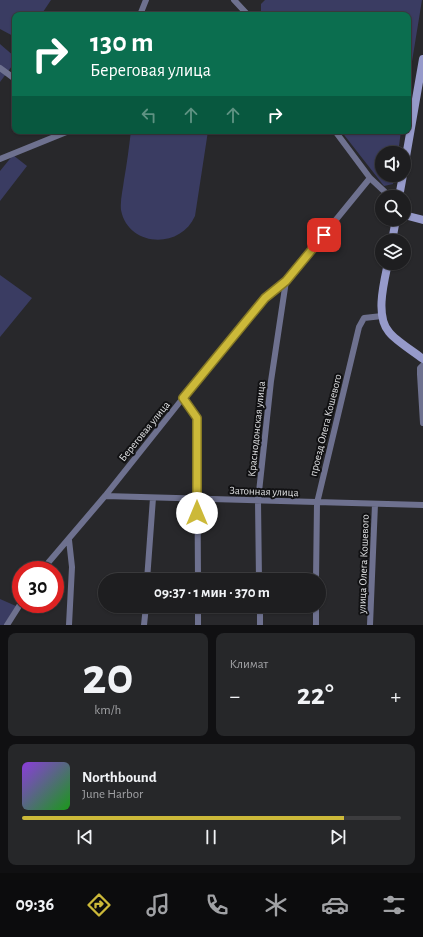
<!DOCTYPE html>
<html lang="ru">
<head>
<meta charset="utf-8">
<style>
	:root { --surface:#1e1e20; --page:#262729; --text:#f1f3f6; --muted:#a1a2a5; --line:#3c3c3e; --accent:#ccb939 }
	body { margin:0; font-family:"Alegreya Sans",sans-serif; background:var(--page); color:var(--text); height:100vh; display:flex; flex-direction:column; font-size:15px; white-space:nowrap }
	* { box-sizing:border-box; margin:0 }
	p { font-size:13px; color:var(--muted) }
	.icon { flex:none; width:22px; height:22px; fill:none; stroke:currentColor; stroke-width:2; stroke-linecap:round; stroke-linejoin:round }
	.map { position:relative; height:625px; overflow:hidden }
	.details { display:flex; flex-direction:column; gap:8px; padding:8px; background:#101012; flex:1 }
	.details>* { flex:none }
	.hud { position:absolute; left:12px; top:12px; width:399px; height:122px; border-radius:8px; box-shadow:0 1px 3px #0004,0 0 0 1px var(--line); background:#0b6e4f; color:#fff; overflow:hidden }
	.fabs { position:absolute; left:375px; top:146px; display:grid; gap:8px }
	.fabs a { display:grid; place-items:center; width:36px; height:36px; border-radius:50%; background:var(--surface); box-shadow:0 1px 3px #0004,0 0 0 1px var(--line); font-size:20px }
	.speed { position:absolute; left:12px; top:561px; display:flex; gap:8px; font-size:20px; font-weight:700; text-align:center }
	.speed>* { display:grid; place-content:center; width:52px; height:52px; border-radius:50%; background:var(--surface); box-shadow:0 1px 3px #0004,0 0 0 1px var(--line); line-height:1 }
	.speed .limit { border:6px solid #d22; background:#fff; color:#111 }
	.pin { position:absolute; display:grid; place-items:center; width:34px; height:34px; color:#fff; margin:-17px; border-radius:8px; box-shadow:0 2px 6px #0006 }
	.me { position:absolute; width:44px; margin:-22px; rotate:0deg; stroke-linejoin:round; filter:drop-shadow(0 0 3px #0008) }
	.turn { display:flex; align-items:center; gap:14px; height:84px; padding:0 12px; font-size:18px }
	.turn .icon { width:52px; height:52px; stroke-width:2.5 }
	.turn b { display:block; font-size:28px; line-height:34px }
	.lanes { display:flex; align-items:center; height:38px; padding:0 12px; background:#0003; justify-content:center; gap:20px; direction:ltr }
	.lanes .off { opacity:.35 }
	.big { font-size:30px; font-weight:700; line-height:1.1 }
	.details .widget { flex:1; display:flex; flex-direction:column; justify-content:center; gap:6px; min-width:0; padding:0 14px; border-radius:8px; background:var(--page) }
	.details .dial { align-items:center; gap:0 }
	.dial b { font-size:52px; line-height:1 }
	.song { display:flex; align-items:center; gap:12px }
	.cover { width:48px; height:48px; border-radius:6px; background:linear-gradient(135deg,hsl(270 70% 55%),hsl(120 70% 35%)) }
	.played { height:4px; border-radius:2px; background:linear-gradient(90deg,var(--accent) 85%,var(--line) 85%) }
	.keys { display:flex; justify-content:space-around; direction:ltr }
	.heat { display:flex; justify-content:space-between; align-items:center; font-size:22px; direction:ltr }
	.details .tiles { flex:1; display:grid; gap:8px; grid-template-columns:1fr 1fr }
	.widget:last-child { grid-column:span 2 }
	.trip { position:absolute; left:98px; top:573px; width:228px; height:40px; border-radius:20px; background:var(--surface); box-shadow:0 1px 3px #0004,0 0 0 1px var(--line); font-weight:700; line-height:40px; text-align:center }
	.menu { display:flex; height:64px; justify-content:space-around; align-items:center; background:#0c0c0d; color:var(--muted) }
	.menu .icon { width:28px; height:28px }
	.menu .current { color:var(--accent) }
	.menu b { font-size:18px; color:var(--text) }
	.map>svg:first-child { display:block }
	.green { fill:#3a3c62 }
	.lines { fill:none; stroke-linecap:round; stroke-linejoin:round }
	.street { stroke:#6e718f; stroke-width:6 }
	.secondary { stroke:#969aca; stroke-width:8 }
	.route-casing { stroke:#857825; stroke-width:10 }
	.route { stroke:#ccb939; stroke-width:7 }
	.labels { text-anchor:middle; stroke-width:4; stroke-linejoin:round; paint-order:stroke }
	.street-label { font-size:11px; fill:#dfe0e2; stroke:#111113 }
</style>
</head>
<body>
<div class="map">
<svg width="423" height="625" viewBox="0 0 423 625">
	<rect width="100%" height="100%" fill="#28282b"/>
	<path class="green" d="M 0,0 L 51,0 L 41,15 L 15,15 L 15,37 L 0,29 Z
		M 265,0 L 422,0 L 408,86 L 408,15 L 261,15 L 261,4 Z
		M 0,44 L 15,57 L 15,62 L 0,82 Z
		M 131,131 L 208,131 L 195,216 C 180,250 128,247 121,210 C 120,200 123,189 124,180 C 127,163 129,147 131,131 Z
		M 341,131 L 401,131 L 398,153 L 382,153 L 382,175 L 395,175 L 393,184 L 384,186 Z
		M 13,155 L 27,166 L 0,201 L 0,171 Z
		M 0,275 L 32,298 L 0,337 Z
		M 0,599 L 16,606 L 4,625 L 0,625 Z"/>
	<g class="lines">
		<path class="street" d="M 234,0 L 248,15
			M 140,15 L 146,0
			M 0,68 L 15,79
			M 335,131 L 370,178 L 385,192 L 393,197
			M 0,159 L 69,131
			M 423,365 L 420,368 L 420,374 L 423,423
			M 183,398 L 197,418 L 198,580
			M 105,496 L 423,505
			M 69,540 L 72,567 L 69,625
			M 42,570 L 105,496 L 183,398 L 265,298 L 286,281 L 370,178
			M 147,580 L 153,498
			M 259,580 L 258,501 L 271,381 L 286,281
			M 316,580 L 317,503 L 359,327 L 364,318 L 382,316
			M 198,606 L 198,625
			M 260,606 L 260,625
			M 7,625 L 21,603
			M 144,625 L 146,606
			M 316,625 L 316,606
			M 370,625 L 375,504"/>
		<path class="secondary" d="M 404,168 L 423,59
			M 399,197 L 403,175
			M 404,212 L 408,216 L 423,220
			M 392,241 L 396,219
			M 388,263 C 384,282 375,316 389,332 C 396,341 413,351 423,359"/>
	</g>
	<g class="lines">
		<defs>
			<path id="route" d="M 197,513 L 197,418 L 183,398 L 265,298 L 286,281 L 324,235"/>
		</defs>
		<use href="#route" class="route-casing"/>
		<use href="#route" class="route"/>
	</g>
	<g class="labels">
		<g class="street-label">
			<text transform="translate(325 425) rotate(-76)" y="4">проезд Олега Кошевого</text>
			<text transform="translate(256 429) rotate(-84)" y="4">Краснодонская улица</text>
			<text transform="translate(144 431) rotate(-51)" y="4">Береговая улица</text>
			<text transform="translate(264 491) rotate(2)" y="4">Затонная улица</text>
			<text transform="translate(363 564) rotate(-88)" y="4">улица Олега Кошевого</text>
		</g>
	</g>
</svg>
<div class="fabs">
<a><svg class="icon" aria-label="sound" viewBox="0 0 24 24"><path d="M4 9h4l5-4v14l-5-4H4zM17 9q2 3 0 6"/></svg></a>
<a><svg class="icon" aria-label="search" viewBox="0 0 24 24"><circle cx="10" cy="10" r="6"/><path d="M15 15l6 6"/></svg></a>
<a><svg class="icon" aria-label="layers" viewBox="0 0 24 24"><path d="M12 4l9 5-9 5-9-5zM3 14l9 5 9-5"/></svg></a>
</div>
<div class="speed"><div class="limit">30</div></div>
<div class="pin" style="left:324px;top:235px;background:#d93025"><svg class="icon" aria-label="arrive" viewBox="0 0 24 24"><path d="M6 21V4h12l-3 4 3 4H6"/></svg></div>
<svg class="me" style="left:197px;top:513px" viewBox="-20 -20 40 40"><circle r="19" fill="#fff"/><path d="M0-13L10 11 0 6-10 11z" fill="#ccb939"/></svg>
<div class="trip">09:37 · 1 мин · 370 m</div>
<div class="hud">
<div class="turn"><svg class="icon" aria-label="right" viewBox="0 0 24 24"><path d="M7 20v-9h11M14 6l5 5-5 5"/></svg><div><b>130 m</b>Береговая улица</div></div>
<div class="lanes"><svg class="icon off" aria-label="left" viewBox="0 0 24 24"><path d="M17 20v-9H6M10 6l-5 5 5 5"/></svg><svg class="icon off" aria-label="ahead" viewBox="0 0 24 24"><path d="M12 20V5M6 11l6-6 6 6"/></svg><svg class="icon off" aria-label="ahead" viewBox="0 0 24 24"><path d="M12 20V5M6 11l6-6 6 6"/></svg><svg class="icon" aria-label="right" viewBox="0 0 24 24"><path d="M7 20v-9h11M14 6l5 5-5 5"/></svg></div>
</div>
</div>
<section class="details">
<div class="tiles">
<div class="widget dial"><b>20</b><p>km/h</p></div>
<div class="widget"><p>Климат</p>
<div class="heat"><a>−</a><b class="big">22°</b><a>+</a></div>
</div>
<div class="widget">
<div class="song"><i class="cover"></i><div><b>Northbound</b><p>June Harbor</p></div></div>
<div class="played"></div>
<div class="keys"><svg class="icon" aria-label="previous" viewBox="0 0 24 24"><path d="M18 5L8 12l10 7zM5 5v14"/></svg><svg class="icon" aria-label="pause" viewBox="0 0 24 24"><path d="M8 5v14M16 5v14"/></svg><svg class="icon" aria-label="next" viewBox="0 0 24 24"><path d="M6 5l10 7-10 7zM19 5v14"/></svg></div>
</div>
</div>
</section>
<nav class="menu">
<b>09:36</b>
<svg class="icon current" aria-label="directions" viewBox="0 0 24 24"><path d="M12 3l9 9-9 9-9-9zM9 14v-3h6M13 9l2 2-2 2"/></svg>
<svg class="icon" aria-label="music" viewBox="0 0 24 24"><path d="M9 18V5l10-2v13"/><circle cx="6" cy="18" r="3"/><circle cx="16" cy="16" r="3"/></svg>
<svg class="icon" aria-label="phone" viewBox="0 0 24 24"><path d="M5 4h4l2 5-3 2q2 4 5 5l2-3 5 2v4C11 20 4 13 5 4z"/></svg>
<svg class="icon" aria-label="climate" viewBox="0 0 24 24"><path d="M12 3v18M4 7l16 10M4 17L20 7"/></svg>
<svg class="icon" aria-label="car" viewBox="0 0 24 24"><path d="M5 17H2v-5l4-1 3-4h7l3 4 3 1v5h-3M9 17h6M6 11h13"/><circle cx="7" cy="17" r="2"/><circle cx="17" cy="17" r="2"/></svg>
<svg class="icon" aria-label="filters" viewBox="0 0 24 24"><path d="M4 7h16M4 17h16"/><circle cx="9" cy="7" r="2"/><circle cx="15" cy="17" r="2"/></svg>
</nav>
</body>
</html>
